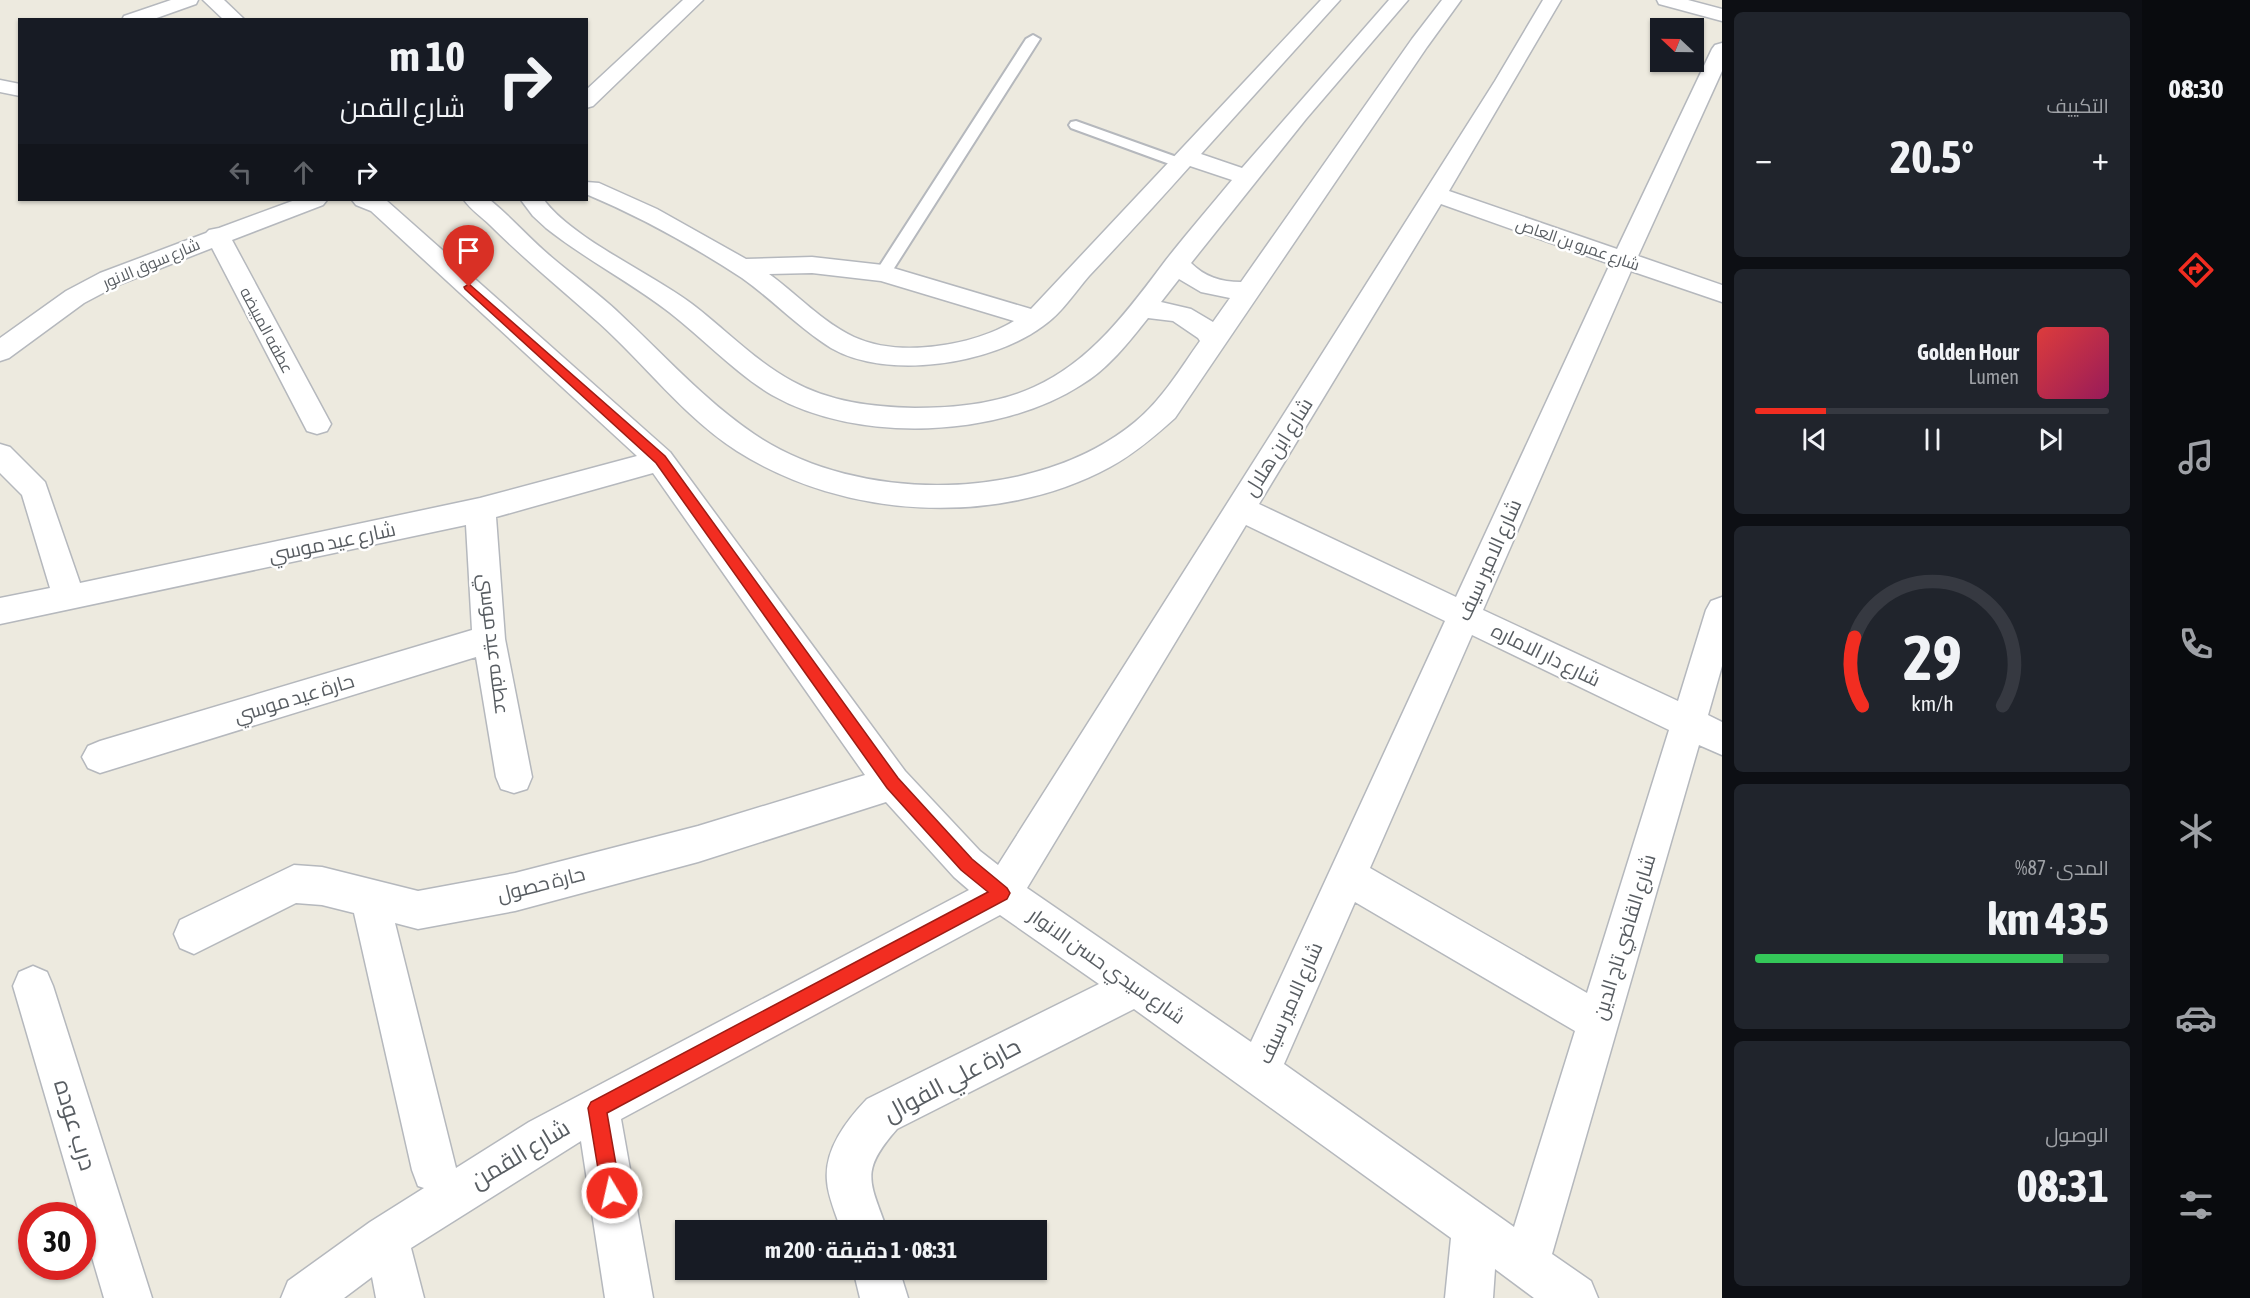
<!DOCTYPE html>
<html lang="ar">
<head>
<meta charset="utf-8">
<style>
	:root { --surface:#171b24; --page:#20242c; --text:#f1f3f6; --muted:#9ea1a6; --line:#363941; --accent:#f22d21 }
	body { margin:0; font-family:"Asap Condensed",Cairo,sans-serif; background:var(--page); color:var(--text); direction:rtl; height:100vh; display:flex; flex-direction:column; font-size:22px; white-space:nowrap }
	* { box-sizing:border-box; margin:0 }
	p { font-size:20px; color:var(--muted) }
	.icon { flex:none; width:33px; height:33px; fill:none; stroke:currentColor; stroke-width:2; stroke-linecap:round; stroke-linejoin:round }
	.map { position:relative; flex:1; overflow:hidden; direction:ltr }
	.drawer { display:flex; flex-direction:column; gap:12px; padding:12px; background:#0d0f14; width:420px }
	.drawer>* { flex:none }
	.top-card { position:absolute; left:18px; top:18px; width:570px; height:183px; border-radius:0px; box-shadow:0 2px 4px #0004; direction:rtl; background:#171b24; color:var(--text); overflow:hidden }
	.needle { width:39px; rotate:292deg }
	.controls { position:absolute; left:1650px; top:18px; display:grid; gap:12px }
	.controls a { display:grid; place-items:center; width:54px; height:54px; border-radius:0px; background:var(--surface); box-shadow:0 2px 4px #0004; font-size:30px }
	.speed { position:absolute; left:18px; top:1202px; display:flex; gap:12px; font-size:30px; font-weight:700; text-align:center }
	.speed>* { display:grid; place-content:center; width:78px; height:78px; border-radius:50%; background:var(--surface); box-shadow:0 2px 4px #0004; line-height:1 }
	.speed .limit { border:9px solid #d22; background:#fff; color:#111 }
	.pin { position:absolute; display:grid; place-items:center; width:51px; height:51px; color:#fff; margin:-62px -26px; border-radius:50% 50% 50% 0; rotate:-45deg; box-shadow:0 0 6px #0007 }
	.pin .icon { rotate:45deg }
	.me { position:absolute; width:66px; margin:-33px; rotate:351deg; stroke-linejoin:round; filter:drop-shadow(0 0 4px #0008) }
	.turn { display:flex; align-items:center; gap:21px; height:126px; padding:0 24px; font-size:27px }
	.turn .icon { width:78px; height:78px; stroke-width:2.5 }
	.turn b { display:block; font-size:42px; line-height:51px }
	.lanes { display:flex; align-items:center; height:57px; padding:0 24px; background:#0003; justify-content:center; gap:30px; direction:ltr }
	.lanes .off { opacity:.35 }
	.big { font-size:45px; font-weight:700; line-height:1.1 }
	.drawer .widget { flex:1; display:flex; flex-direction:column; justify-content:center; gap:9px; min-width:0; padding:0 21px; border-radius:9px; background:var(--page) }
	.drawer .dial { align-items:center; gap:0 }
	.dial svg { height:156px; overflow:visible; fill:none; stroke:var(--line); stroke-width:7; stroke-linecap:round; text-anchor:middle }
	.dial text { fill:var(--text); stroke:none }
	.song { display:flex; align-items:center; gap:18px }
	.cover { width:72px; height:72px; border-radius:9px; background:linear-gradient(135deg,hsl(0 70% 55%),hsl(330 70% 35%)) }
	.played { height:6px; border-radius:3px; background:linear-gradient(90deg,var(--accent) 20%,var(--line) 20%) }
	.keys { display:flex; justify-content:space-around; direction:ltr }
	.heat { display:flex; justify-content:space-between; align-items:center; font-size:33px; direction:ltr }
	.charge { height:9px; border-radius:4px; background:linear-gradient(90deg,#34c759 87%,var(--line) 0) }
	.trip { position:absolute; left:675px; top:1220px; width:372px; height:60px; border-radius:0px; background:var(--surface); box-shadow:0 2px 4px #0004; font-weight:700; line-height:60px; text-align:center; direction:rtl }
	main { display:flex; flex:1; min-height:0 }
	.tab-bar { display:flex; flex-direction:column; width:108px; justify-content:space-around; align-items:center; background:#090b0e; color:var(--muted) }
	.tab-bar .icon { width:42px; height:42px }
	.tab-bar .on { color:var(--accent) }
	.tab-bar b { font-size:27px; color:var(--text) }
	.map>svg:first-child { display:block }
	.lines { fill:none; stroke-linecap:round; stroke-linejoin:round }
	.lane-casing { stroke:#b5b8bd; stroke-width:4 }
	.street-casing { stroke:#b5b8bd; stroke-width:3 }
	.lane { fill:#fff; fill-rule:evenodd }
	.street { fill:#fff; fill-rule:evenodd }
	.route { fill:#f22d21; stroke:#9d1d15; stroke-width:1.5 }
	.labels { text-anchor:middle; stroke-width:5; stroke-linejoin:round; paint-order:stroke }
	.far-street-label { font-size:16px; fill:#585d62; stroke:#fff }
	.street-label { font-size:20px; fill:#585d62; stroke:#fff }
	.near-street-label { font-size:24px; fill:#585d62; stroke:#fff }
</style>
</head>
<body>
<main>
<nav class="tab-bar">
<b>08:30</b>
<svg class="icon on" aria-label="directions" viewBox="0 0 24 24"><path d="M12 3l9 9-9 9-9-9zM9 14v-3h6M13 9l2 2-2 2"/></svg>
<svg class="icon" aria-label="music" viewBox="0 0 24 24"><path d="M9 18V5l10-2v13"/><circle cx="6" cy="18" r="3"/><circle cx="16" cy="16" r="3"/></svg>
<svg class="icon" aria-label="phone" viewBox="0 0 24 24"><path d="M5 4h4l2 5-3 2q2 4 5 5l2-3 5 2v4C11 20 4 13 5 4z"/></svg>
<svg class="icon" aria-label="climate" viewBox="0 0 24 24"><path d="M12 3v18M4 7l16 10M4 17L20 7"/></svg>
<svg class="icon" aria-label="car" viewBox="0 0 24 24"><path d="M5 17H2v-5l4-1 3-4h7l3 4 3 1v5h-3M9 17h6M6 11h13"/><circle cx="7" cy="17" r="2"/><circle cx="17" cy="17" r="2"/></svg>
<svg class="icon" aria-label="filters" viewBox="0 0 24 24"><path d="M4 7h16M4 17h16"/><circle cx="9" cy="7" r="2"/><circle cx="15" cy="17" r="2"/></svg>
</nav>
<section class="drawer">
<div class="widget"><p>التكييف</p>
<div class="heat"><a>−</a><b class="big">20.5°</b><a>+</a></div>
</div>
<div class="widget">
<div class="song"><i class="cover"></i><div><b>Golden Hour</b><p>Lumen</p></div></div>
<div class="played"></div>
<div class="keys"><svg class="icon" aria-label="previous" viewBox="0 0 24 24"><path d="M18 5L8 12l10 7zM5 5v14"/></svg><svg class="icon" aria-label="pause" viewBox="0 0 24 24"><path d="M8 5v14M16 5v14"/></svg><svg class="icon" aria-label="next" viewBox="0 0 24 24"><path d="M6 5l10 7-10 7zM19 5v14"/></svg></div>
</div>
<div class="widget dial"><svg viewBox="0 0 100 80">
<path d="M14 69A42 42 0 1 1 86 69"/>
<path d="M14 69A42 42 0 0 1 10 34" stroke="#f22d21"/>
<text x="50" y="56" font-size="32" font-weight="700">29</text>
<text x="50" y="72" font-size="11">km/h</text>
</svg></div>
<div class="widget"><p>المدى · 87%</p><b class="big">435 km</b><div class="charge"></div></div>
<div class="widget"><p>الوصول</p><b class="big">08:31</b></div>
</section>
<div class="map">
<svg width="1722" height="1298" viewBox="0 0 1722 1298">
	<rect width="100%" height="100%" fill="#edeadf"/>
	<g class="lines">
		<defs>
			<path id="lane" d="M 1033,35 L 1040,39 L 891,273 L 889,277 L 877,277 L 875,273 L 1026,39 Z
				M 1076,121 L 1185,160 L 1188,163 L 1180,168 L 1175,166 L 1071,128 L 1069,125 L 1071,122 Z"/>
			<path id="street" d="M 171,0 L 198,0 L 196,4 L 151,20 L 122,20 L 124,16 Z
				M 203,0 L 224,0 L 245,20 L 224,20 Z
				M 683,0 L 703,0 L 593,106 L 586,108 L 586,90 Z
				M 1321,0 L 1340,0 L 1201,154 L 1242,168 L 1389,0 L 1408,0 L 1306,119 L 1191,263 C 1205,277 1221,282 1241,282 L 1412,39 L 1442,0 L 1461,0 L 1427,47 L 1175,418 C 1155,436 1134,454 1110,467 C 998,528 844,519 737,451 C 683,416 645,364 598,322 C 561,289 525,260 490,225 C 482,217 471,210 464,200 L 490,200 C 511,217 529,238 549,255 C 572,275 597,292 619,313 C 664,355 704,400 754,434 C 859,505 1037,503 1135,422 C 1162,400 1180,369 1200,341 L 1198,338 L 1173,321 L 1148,318 C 1129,342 1108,369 1081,385 C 999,438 858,444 772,395 C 735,373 704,339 669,312 C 630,282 585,259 546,228 L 533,216 L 521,200 L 544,200 C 573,239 651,273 692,304 C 725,329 755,361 792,381 C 830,402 872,407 915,408 C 954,408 998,404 1034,387 C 1091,362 1130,308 1166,260 C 1187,233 1210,207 1232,180 L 1190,166 C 1157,203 1123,240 1089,276 C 1075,292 1061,314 1043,326 C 992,364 888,381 831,348 C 799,328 773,300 742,278 C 693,246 641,217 586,194 L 586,182 L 599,183 L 657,209 L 746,259 L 812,257 L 883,265 L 1031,309 ZM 812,273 L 881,281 L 1014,321 C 973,346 899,358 854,337 C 822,322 797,294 769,274 ZM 1179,279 L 1201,292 L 1230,298 L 1213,322 L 1191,309 L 1161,302 Z
				M 1543,0 L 1561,0 L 1449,191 L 1617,249 L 1712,49 L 1715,45 L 1722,43 L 1722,71 L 1638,256 L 1722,285 L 1722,302 L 1631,271 L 1483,610 L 1678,701 L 1706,610 L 1711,601 L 1722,597 L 1722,666 L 1708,715 L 1722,722 L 1722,755 L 1699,745 L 1552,1254 L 1591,1281 L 1598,1298 L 1534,1298 L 1495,1269 L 1493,1298 L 1445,1298 L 1451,1238 L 1134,1009 L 897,1129 C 859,1172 870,1181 887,1230 L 841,1230 C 836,1214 828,1197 827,1181 C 824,1149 847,1120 867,1099 L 1099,984 L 1000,915 L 621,1119 L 653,1298 L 605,1298 L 581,1141 L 411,1248 L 424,1298 L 376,1298 L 372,1277 L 344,1298 L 281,1298 L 288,1281 L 370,1222 L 424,1188 L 418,1186 L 412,1170 L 354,913 L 322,905 L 296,903 L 194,954 L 180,948 L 174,934 L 180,920 L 294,865 L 322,867 L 418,891 L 515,873 L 698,826 L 865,775 L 653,473 L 496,517 L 505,639 L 532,777 L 527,789 L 514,793 L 501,789 L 496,777 L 476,657 L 100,773 L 88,768 L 82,757 L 88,746 L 100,741 L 472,630 L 466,525 L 0,624 L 0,598 L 50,588 L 22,495 L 0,473 L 0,444 L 10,447 L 45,482 L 80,583 L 480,498 L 637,456 L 371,211 L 356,205 L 352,200 L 387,201 L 670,452 L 905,771 L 980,851 L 998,865 L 1495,81 ZM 1441,204 L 1610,264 L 1456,597 L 1259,504 ZM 1246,525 L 1445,621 L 1251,1042 L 1027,888 ZM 1472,635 L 1669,730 L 1587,993 L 1370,868 ZM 886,802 L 954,877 L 969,890 L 529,1122 L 456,1168 L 395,923 L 418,929 L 515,911 L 698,862 ZM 1355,902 L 1575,1031 L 1514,1227 L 1284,1064 Z
				M 1657,0 L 1688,0 L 1722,9 L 1722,21 L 1659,4 Z
				M 0,80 L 20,84 L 20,96 L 0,92 Z
				M 295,200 L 327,200 L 323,205 L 232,240 L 331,424 L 327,431 L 317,434 L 307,431 L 212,248 L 118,285 L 84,303 L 9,358 L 0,361 L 0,338 L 66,291 L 100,273 L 206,233 L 209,230 L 219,228 Z
				M 33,966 L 47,972 L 53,986 L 152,1298 L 104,1298 L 82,1223 L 82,1215 L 80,1215 L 13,986 L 19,972 Z
				M 853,1269 L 899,1269 L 908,1298 L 860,1298 Z"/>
		</defs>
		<use href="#lane" class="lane-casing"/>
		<use href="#street" class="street-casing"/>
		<use href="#lane" class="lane"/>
		<use href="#street" class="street"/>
	</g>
	<path class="route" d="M 469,284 L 665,456 L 898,778 L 972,859 L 1007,888 L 1010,893 L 1007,899 L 607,1113 L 621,1193 L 618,1199 L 612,1202 L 605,1199 L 602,1193 L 588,1108 L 591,1102 L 988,892 L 961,870 L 887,788 L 656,463 L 465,289 L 464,287 Z"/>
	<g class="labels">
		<g class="far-street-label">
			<text transform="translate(1578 244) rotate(19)" y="6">شارع عمرو بن العاص</text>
			<text transform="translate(151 263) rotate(-23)" y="6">شارع سوق الانور</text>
			<text transform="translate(267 330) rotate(62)" y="6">عطفه المبيضه</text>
		</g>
		<g class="street-label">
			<text transform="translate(1278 447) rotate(-58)" y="7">شارع ابن هلال</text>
			<text transform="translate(332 542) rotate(-12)" y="7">شارع عيد موسي</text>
			<text transform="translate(1489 560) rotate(-66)" y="7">شارع الامير سيف</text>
			<text transform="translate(494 644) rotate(83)" y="7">عطفه عيد موسي</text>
			<text transform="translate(1546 655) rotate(26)" y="7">شارع دار الاماره</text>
			<text transform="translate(294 698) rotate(-17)" y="7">حارة عيد موسي</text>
			<text transform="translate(541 884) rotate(-14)" y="7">حارة حصول</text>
			<text transform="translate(1624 937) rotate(-73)" y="7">شارع القاضي تاج الدين</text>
			<text transform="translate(1107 966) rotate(35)" y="7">شارع سيدي حسن الانوار</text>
			<text transform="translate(1290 1003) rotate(-66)" y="7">شارع الامير سيف</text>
		</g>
		<g class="near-street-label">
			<text transform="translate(952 1080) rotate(-28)" y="8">حارة علي الفوال</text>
			<text transform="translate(75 1125) rotate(73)" y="8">درب عوده</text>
			<text transform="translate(520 1154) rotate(-31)" y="8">شارع القمن</text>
		</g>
	</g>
</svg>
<div class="controls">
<a><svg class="needle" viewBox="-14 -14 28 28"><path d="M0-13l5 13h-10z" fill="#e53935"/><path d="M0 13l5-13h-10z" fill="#9ea1a6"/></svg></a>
</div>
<div class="speed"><div class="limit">30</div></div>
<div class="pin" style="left:469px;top:287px;background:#d93025"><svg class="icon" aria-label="arrive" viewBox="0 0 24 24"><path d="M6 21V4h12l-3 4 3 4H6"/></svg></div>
<svg class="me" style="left:612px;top:1193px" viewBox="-20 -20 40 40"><circle r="17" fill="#f22d21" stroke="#fff" stroke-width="3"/><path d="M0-11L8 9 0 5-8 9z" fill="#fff"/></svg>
<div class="trip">08:31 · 1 دقيقة · 200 m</div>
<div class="top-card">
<div class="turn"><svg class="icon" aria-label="right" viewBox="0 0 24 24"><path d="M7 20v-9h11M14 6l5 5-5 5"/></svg><div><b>10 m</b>شارع القمن</div></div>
<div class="lanes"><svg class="icon off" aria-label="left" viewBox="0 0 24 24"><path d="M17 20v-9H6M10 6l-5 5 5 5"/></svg><svg class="icon off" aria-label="ahead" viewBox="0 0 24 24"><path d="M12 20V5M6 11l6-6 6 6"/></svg><svg class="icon" aria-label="right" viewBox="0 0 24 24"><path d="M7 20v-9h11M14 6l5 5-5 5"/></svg></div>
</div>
</div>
</main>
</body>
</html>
